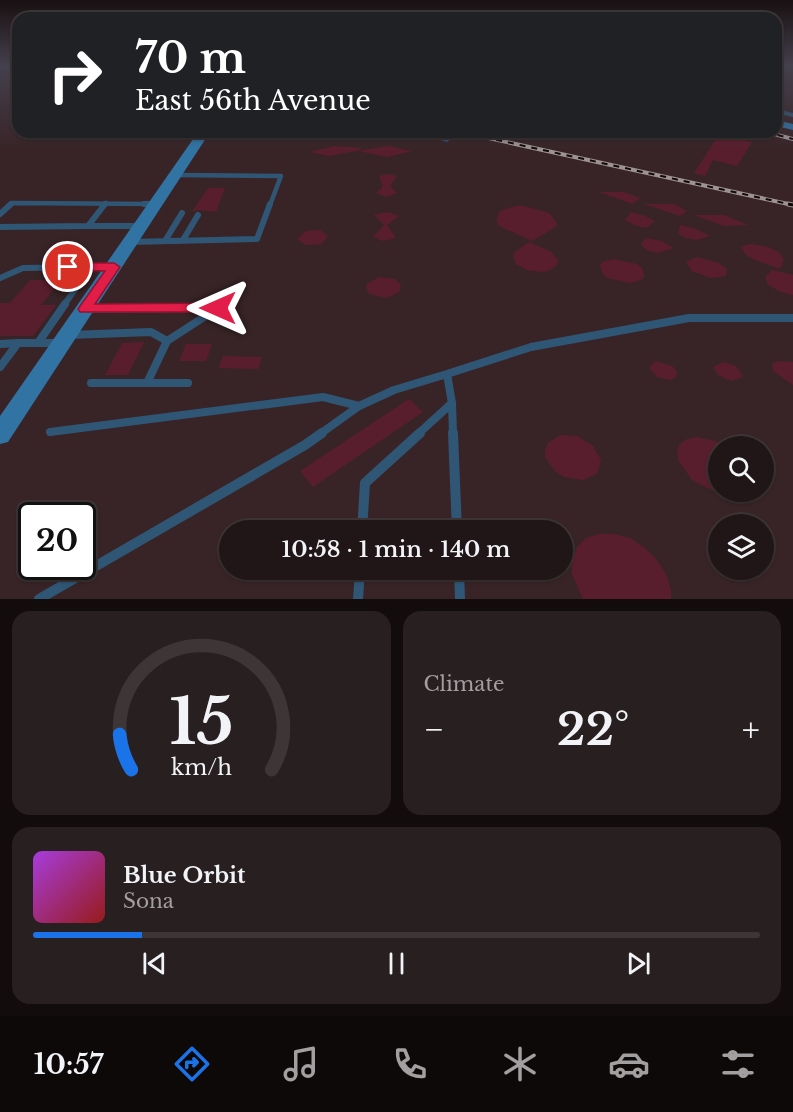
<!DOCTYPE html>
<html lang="en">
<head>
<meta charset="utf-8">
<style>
	:root { --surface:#201617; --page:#281f20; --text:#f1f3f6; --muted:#a29fa1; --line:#3d3536; --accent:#1a73e8 }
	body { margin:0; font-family:"Libre Baskerville",serif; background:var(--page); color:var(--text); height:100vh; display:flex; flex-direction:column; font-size:22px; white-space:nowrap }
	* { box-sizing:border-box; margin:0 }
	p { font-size:20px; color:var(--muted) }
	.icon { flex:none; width:33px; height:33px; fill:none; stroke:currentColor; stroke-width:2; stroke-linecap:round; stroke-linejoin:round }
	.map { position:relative; height:599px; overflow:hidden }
	.drawer { display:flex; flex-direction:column; gap:12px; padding:12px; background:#120c0d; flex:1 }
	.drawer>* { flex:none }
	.hud { position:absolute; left:12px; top:12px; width:770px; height:126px; border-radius:18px; box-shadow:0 2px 4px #0004,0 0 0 2px var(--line); background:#202124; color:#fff; overflow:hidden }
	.fabs { position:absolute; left:708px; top:436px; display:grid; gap:12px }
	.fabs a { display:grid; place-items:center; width:66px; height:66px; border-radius:50%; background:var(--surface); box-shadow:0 2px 4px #0004,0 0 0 2px var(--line); font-size:30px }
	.speed { position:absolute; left:18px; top:502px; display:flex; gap:12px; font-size:30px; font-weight:700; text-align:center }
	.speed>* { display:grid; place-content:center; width:78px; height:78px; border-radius:50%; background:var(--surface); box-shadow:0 2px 4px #0004,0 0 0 2px var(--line); line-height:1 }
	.speed .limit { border:3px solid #111; border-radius:9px; background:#fff; color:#111 }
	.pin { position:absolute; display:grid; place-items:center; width:51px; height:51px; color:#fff; margin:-26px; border:3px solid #fff; border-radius:50%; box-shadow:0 2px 6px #0007 }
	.me { position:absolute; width:66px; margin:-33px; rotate:270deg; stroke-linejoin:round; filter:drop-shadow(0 0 4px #0008) }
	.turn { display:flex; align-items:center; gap:21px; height:126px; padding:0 24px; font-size:27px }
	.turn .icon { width:78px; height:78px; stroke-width:2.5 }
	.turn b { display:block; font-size:42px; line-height:51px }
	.big { font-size:45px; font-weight:600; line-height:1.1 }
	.drawer .tile { flex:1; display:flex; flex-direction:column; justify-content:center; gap:9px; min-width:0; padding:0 21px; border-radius:18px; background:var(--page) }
	.drawer .dial { align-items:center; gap:0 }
	.dial svg { height:156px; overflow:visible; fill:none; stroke:var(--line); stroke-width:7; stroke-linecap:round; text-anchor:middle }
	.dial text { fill:var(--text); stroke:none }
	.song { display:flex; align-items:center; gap:18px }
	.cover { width:72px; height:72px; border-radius:9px; background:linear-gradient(135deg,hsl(280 70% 55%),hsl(0 70% 35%)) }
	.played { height:6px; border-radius:3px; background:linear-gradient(90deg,var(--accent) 15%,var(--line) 15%) }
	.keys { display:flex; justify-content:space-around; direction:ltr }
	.heat { display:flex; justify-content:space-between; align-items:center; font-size:33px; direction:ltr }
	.drawer .tiles { flex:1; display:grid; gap:12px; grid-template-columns:1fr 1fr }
	.tile:last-child { grid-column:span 2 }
	.trip { position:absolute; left:219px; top:520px; width:354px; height:60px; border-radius:30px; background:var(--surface); box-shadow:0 2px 4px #0004,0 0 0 2px var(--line); font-weight:600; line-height:60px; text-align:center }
	.dock { display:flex; height:96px; justify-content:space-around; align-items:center; background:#0d0909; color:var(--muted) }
	.dock .icon { width:42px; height:42px }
	.dock .current { color:var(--accent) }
	.dock b { font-size:27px; color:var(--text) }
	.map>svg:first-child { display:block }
	.built { fill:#382427; fill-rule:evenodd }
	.building { fill:#591e2d }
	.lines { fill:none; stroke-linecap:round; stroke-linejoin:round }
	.service-far4 { stroke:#2f5775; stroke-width:4 }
	.service-far3 { stroke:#2f5775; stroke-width:4.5 }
	.service-far2 { stroke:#2f5775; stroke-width:6 }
	.service-far1 { stroke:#2f5775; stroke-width:8 }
	.service { stroke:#2f5775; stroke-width:10 }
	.minor { fill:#2f5775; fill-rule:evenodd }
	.secondary { fill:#3174a4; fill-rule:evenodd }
	.rail-far1-casing { stroke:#9e9293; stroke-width:4 }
	.rail-casing { stroke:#9e9293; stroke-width:5 }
	.rail-far1 { stroke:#0f090a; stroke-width:2; stroke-dasharray:6; stroke-linecap:butt }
	.rail { stroke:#0f090a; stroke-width:3; stroke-dasharray:10; stroke-linecap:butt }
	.route { fill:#e11d48; stroke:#92132f; stroke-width:1.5 }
</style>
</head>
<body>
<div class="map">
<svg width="793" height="599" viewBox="0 0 793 599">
	<rect width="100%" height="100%" fill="#2b1d1f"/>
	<path class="built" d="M 18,66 L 18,132 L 776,132 L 776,66 L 793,66 L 793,599 L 0,599 L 0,67 ZM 718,447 L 764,447 L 764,492 L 718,492 ZM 32,516 L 82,516 L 82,567 L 32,567 ZM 718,525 L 764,525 L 764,570 L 718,570 ZM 230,531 L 562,531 L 562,570 L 230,570 Z"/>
	<path class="building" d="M 722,135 L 752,142 L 737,166 L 713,160 L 705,176 L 694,173 L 716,139 L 718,140 Z
		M 334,146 L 361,148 L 361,150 L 329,156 L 310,152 Z
		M 388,146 L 412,151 L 387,157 L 358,151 Z
		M 388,174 L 397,176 L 390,186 L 397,193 L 386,197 L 376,193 L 383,186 L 379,176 Z
		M 208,188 L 225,188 L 216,212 L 198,210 L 192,212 Z
		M 599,192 L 624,192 L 640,198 L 633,204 Z
		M 644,204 L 674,204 L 687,211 L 680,216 Z
		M 524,206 L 549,213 L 557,223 L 556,227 L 532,241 L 499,226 L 496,221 L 500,211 L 515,206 Z
		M 387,212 L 399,216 L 387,225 L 396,238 L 383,241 L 373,237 L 384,225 L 374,215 Z
		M 631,212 L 645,216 L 655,221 L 646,228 L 634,225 L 625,220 Z
		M 694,215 L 724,215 L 748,225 L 724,226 Z
		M 680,225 L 696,229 L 710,236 L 697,240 L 686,238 L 678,234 Z
		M 320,230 L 328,236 L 321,244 L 306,245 L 297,239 L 306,231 Z
		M 645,238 L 662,241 L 674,248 L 658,253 L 646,250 L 641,244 Z
		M 529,242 L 552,252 L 558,261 L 557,265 L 548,271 L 541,272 L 527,270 L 516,264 L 513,256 L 515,252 Z
		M 750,244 L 768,247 L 779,252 L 784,259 L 780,269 L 755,260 L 745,254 L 741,247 Z
		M 697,257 L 719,263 L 727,269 L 726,276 L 711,278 L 692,271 L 686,262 Z
		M 613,259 L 637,264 L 643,269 L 644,277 L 641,280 L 630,283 L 608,278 L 603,274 L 600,266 L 602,262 Z
		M 772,270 L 793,275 L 793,295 L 778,291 L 768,284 L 765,277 Z
		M 379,277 L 395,279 L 401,285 L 399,292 L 386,298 L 369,294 L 366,287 L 367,284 Z
		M 30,280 L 61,280 L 41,305 L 56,305 L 33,336 L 0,336 L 0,303 L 10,303 Z
		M 144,342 L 128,375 L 105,375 L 122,343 Z
		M 186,344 L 212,344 L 206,361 L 179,361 Z
		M 223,356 L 262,357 L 258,369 L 218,368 Z
		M 655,361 L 672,366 L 677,371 L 676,377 L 670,380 L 657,377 L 649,368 Z
		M 779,361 L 793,362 L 793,385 L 773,371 L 772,364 Z
		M 723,362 L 736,366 L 743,377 L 731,381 L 718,375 L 713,367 Z
		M 409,399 L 423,412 L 313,487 L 300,471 Z
		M 560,435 L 577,436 L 593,446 L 601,460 L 597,474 L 583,480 L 564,477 L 555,471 L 545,457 L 545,450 L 548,443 Z
		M 697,437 L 718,442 L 718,493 L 692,480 L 678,460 L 677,451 L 680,444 L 687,439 Z
		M 599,534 L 614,534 L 630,538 L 644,547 L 657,560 L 666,574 L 671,590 L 671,599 L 583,599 L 572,574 L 572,560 L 577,547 L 586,538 Z"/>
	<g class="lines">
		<path class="service-far4" d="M 776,111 L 793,115"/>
		<path class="service-far3" d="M 175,175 L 281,176 L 270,205
			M 9,205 L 12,203 L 156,204
			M 104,205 L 106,203"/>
		<path class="service-far2" d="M 144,204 L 156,204
			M 0,214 L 11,204
			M 88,226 L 140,226
			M 0,227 L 88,226 L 105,204
			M 183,240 L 198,215
			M 165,241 L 182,213
			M 130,242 L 257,239 L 270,204
			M 0,278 L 23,268 L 91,267
			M 64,305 L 91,267 L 112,267"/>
		<path class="service-far1" d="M 88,309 L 218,308 L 167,341 L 147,383 L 188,383
			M 69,335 L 151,332 L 167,341
			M 38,343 L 65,304
			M 0,344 L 18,343
			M 0,367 L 18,343 L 60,343
			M 447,374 L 531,347 L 689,318 L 793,318
			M 91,383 L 147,383
			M 50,432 L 323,397 L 359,406
			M 320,434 L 359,406 L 394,390 L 447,374 L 452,403 L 453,434
			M 418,434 L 452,403"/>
		<path class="service" d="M 453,433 L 457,531
			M 362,531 L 365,483 L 420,433
			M 459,570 L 460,599
			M 39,599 L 305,445 L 322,433
			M 358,599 L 360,570"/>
		<path class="minor" d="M 413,132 L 428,132 L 451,139 L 447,142 Z"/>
		<path class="secondary" d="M 776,120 L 793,124 L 793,130 L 776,126 Z
			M 198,132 L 210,132 L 8,442 L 0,444 L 0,416 Z"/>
		<defs>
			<path id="rail-far1" d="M 461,132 L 793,205
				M 766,132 L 793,139"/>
			<path id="rail" d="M 788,204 L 793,205"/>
		</defs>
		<use href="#rail-far1" class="rail-far1-casing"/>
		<use href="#rail" class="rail-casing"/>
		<use href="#rail-far1" class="rail-far1"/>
		<use href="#rail" class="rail"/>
	</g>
	<linearGradient id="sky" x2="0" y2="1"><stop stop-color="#181011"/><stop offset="0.44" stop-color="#44404d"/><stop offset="1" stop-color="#44404d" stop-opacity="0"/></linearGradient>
	<rect width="793" height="150" fill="url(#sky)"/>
	<path class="route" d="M 68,263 L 114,263 L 120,267 L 95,304 L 218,303 L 224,308 L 218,312 L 80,312 L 78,309 L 105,271 L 64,270 L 62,267 Z"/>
</svg>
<div class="fabs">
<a><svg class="icon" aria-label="search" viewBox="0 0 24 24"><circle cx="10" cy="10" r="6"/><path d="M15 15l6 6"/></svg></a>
<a><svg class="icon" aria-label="layers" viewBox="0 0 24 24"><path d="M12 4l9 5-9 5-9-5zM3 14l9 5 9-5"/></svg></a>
</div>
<div class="speed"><div class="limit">20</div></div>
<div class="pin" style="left:68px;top:267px;background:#d93025"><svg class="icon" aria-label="arrive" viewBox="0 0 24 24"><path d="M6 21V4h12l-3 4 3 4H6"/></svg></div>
<svg class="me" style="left:218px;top:308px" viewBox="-20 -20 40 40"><path d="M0-17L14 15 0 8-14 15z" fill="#e11d48" stroke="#fff" stroke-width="4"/></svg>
<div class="trip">10:58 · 1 min · 140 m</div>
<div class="hud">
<div class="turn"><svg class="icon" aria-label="right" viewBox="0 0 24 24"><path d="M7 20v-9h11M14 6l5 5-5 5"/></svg><div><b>70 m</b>East 56th Avenue</div></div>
</div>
</div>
<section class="drawer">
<div class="tiles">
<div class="tile dial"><svg viewBox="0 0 100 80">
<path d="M14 69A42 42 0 1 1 86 69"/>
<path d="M14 69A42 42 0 0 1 8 51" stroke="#1a73e8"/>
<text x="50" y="56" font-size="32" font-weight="700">15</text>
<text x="50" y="72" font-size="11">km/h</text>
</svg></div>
<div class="tile"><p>Climate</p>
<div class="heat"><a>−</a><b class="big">22°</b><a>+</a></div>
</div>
<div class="tile">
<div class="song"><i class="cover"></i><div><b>Blue Orbit</b><p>Sona</p></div></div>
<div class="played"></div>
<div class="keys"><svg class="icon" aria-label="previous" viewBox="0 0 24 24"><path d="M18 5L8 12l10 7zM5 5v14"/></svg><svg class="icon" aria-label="pause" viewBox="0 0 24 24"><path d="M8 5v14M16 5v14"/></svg><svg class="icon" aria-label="next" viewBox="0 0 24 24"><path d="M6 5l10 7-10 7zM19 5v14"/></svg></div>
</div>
</div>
</section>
<nav class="dock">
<b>10:57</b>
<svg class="icon current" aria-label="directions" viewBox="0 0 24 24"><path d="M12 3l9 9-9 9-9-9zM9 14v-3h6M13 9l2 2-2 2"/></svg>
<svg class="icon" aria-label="music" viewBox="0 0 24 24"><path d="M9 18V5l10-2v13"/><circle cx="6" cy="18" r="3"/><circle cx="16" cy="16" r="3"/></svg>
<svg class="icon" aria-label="phone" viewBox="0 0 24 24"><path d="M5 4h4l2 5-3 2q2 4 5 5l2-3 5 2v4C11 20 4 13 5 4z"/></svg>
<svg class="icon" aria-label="climate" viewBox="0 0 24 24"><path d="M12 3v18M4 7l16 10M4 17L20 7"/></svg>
<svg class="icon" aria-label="car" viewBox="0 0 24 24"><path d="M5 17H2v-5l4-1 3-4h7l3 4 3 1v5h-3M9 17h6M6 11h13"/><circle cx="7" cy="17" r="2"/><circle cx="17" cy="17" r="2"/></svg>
<svg class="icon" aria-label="filters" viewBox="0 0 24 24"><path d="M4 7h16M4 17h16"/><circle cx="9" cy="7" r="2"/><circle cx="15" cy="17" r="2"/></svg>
</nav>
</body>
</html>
